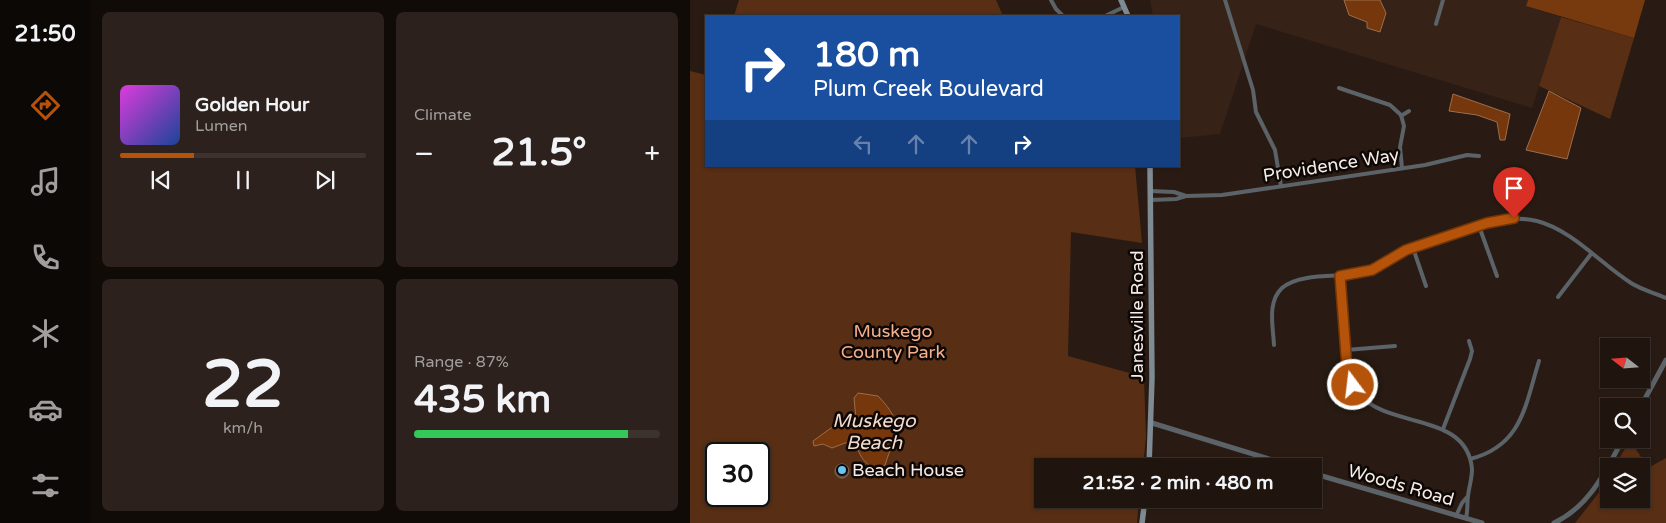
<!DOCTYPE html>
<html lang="en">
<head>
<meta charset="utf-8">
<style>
	:root { --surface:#1f140e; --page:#2c211c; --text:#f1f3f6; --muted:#a19e9e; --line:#3c332e; --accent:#b45309 }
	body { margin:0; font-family:"Varela Round",sans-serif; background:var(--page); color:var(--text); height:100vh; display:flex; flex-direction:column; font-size:19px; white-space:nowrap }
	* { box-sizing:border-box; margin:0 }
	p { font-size:16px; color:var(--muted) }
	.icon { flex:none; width:28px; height:28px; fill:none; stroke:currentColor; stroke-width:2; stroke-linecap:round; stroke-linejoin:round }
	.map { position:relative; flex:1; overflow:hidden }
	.drawer { display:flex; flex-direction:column; gap:12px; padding:12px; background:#110b08; width:600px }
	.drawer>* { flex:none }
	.banner { position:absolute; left:15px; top:15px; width:475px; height:152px; border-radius:0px; box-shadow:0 1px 4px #0004,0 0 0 1px var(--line); background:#1a4fa0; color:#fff; overflow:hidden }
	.needle { width:32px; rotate:287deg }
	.tools { position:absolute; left:910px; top:338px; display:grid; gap:10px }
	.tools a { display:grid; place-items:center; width:50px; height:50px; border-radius:0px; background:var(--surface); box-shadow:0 1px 4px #0004,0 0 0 1px var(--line); font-size:25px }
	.speed { position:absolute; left:15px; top:442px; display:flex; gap:10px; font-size:25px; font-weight:700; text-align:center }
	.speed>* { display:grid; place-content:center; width:65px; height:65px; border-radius:50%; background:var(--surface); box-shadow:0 1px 4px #0004,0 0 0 1px var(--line); line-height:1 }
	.speed .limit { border:2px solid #111; border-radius:8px; background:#fff; color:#111 }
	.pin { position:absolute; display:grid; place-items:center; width:42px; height:42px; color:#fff; margin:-51px -21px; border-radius:50% 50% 50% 0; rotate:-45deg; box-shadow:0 0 5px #0007 }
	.pin .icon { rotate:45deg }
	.me { position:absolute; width:55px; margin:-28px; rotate:345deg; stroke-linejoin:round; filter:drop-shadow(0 0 4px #0008) }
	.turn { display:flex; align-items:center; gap:18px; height:105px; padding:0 25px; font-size:22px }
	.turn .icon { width:65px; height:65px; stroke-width:2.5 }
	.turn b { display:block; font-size:35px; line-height:42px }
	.lanes { display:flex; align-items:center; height:48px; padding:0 25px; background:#0003; justify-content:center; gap:25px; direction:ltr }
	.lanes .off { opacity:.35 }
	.big { font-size:38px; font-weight:700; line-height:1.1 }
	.drawer .card { flex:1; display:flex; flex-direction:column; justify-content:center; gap:8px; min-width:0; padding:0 18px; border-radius:8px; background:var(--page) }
	.drawer .dial { align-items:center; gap:0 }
	.dial b { font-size:65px; line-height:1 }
	.song { display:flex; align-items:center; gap:15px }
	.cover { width:60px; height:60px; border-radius:8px; background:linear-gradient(135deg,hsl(300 70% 55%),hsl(220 70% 35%)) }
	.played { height:5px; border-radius:2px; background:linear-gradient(90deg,var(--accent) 30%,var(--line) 30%) }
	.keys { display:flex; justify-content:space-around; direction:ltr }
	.heat { display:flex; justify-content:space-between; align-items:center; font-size:28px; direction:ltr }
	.charge { height:8px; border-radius:4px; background:linear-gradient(90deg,#34c759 87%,var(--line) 0) }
	.drawer .tiles { flex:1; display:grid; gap:12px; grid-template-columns:repeat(2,1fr) }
	.trip { position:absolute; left:344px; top:458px; width:288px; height:50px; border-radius:0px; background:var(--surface); box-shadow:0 1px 4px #0004,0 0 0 1px var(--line); font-weight:700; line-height:50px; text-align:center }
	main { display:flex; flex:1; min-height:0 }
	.dock { display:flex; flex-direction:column; width:90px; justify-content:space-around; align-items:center; background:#0c0806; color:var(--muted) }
	.dock .icon { width:35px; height:35px }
	.dock .on { color:var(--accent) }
	.dock b { font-size:22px; color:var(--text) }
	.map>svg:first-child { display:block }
	.built { fill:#362217 }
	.green { fill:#582e14; fill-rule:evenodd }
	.forest { fill:#77390e }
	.water { fill:#75370b; stroke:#9c6e4d }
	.building { fill:#59483f; stroke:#806e64 }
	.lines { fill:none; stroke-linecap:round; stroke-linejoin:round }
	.minor { stroke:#5b6368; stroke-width:4 }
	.tertiary { stroke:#5b6368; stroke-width:5 }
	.secondary { stroke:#7e8b92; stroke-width:5.5 }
	.route-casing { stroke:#753606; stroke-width:12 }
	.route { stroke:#b45309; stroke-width:9 }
	.poi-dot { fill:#68c4f0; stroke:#0d0705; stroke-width:2 }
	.labels { text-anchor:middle; stroke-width:5; stroke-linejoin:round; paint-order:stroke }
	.street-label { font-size:18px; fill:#f7ede7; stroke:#0d0705 }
	.park-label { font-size:18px; fill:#f4b08b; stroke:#0d0705 }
	.poi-label { font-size:18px; fill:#f7ede7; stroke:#0d0705; text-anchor:start }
	.water-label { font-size:19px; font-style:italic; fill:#f3dccf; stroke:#0d0705 }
</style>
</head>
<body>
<main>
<nav class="dock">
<b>21:50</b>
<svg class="icon on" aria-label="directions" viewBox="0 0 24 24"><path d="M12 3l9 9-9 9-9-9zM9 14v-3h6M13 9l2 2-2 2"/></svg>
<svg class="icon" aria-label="music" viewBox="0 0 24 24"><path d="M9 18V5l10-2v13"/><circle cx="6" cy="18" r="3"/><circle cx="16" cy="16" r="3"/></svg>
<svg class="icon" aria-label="phone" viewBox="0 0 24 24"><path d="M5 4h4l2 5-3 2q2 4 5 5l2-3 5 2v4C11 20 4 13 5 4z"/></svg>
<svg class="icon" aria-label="climate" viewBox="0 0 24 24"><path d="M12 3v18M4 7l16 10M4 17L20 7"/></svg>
<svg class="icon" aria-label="car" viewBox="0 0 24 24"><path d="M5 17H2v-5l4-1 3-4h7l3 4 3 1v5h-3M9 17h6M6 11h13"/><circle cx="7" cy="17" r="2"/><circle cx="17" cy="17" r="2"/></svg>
<svg class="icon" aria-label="filters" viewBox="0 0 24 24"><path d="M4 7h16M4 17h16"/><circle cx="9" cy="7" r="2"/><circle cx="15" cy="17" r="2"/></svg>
</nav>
<section class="drawer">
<div class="tiles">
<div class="card">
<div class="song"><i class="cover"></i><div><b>Golden Hour</b><p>Lumen</p></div></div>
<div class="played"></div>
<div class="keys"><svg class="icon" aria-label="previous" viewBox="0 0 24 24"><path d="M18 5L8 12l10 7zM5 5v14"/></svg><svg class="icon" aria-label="pause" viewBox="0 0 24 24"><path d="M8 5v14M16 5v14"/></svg><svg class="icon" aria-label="next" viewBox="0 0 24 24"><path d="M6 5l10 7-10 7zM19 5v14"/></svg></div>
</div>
<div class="card"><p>Climate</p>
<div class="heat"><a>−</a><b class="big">21.5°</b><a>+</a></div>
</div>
<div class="card dial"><b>22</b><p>km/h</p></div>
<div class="card"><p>Range · 87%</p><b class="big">435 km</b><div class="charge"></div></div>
</div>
</section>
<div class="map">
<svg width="976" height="523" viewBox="0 0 976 523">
	<rect width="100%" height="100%" fill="#291b13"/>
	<path class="built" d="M 460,0 L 838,0 L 837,6 L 871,17 L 842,108 L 566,24 L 530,134 L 489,138 L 489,16 L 463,16 Z"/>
	<path class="green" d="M 49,0 L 306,0 L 313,16 L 44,16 Z
		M 871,17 L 944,38 L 920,119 L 849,86 Z
		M 0,71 L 16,75 L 16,166 L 445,166 L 452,243 L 381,232 L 378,356 L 454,377 L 456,437 L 453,466 L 352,466 L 352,499 L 449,499 L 447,523 L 0,523 ZM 26,454 L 69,454 L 69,496 L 26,496 Z
		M 940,440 L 958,468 L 976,458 L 976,523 L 885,523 L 911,490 L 919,476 L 919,499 L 951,499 L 951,466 L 925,466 Z"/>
	<path class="forest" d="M 838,0 L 955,0 L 944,38 L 836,6 Z"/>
	<path class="water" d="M 654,0 L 690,0 L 696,13 L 690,32 L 677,28 L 677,22 L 659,15 Z
		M 859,91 L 891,108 L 877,159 L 836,150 Z
		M 763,94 L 820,114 L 815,140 L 810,140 L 807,122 L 787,115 L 759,111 Z
		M 168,393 L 188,396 C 215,424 206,431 195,465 C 178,474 169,455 165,442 L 155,443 L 142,448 L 133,444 L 124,446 L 123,441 L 141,428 L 166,419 L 164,398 Z"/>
	<path class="building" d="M145 471a7 7 0 1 1 14 0a7 7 0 1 1-14 0Z"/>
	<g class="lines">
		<path class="minor" d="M 361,0 L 366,9 L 373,16
			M 535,0 L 563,90 L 566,112 L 585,150 L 591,186
			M 415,16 L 434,7
			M 746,24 L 753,0
			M 649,88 L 700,105 L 711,115 L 714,126 L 710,147 L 712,168
			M 711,116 L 719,111
			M 460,191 L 484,192 L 496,196 L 532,195 L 735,165 L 777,155 L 789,156
			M 460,200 L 486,199 L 496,196
			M 789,226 L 807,276
			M 723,248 L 736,286
			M 650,276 C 651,306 651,373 670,395 C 699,429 777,412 782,469 C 782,479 779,487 778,496 C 777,503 778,510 776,518
			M 868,297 L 901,254
			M 584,345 C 583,326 577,302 592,288 C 610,272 651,278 673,273 C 690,269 701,257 716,250 C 732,243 750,238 766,233 C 794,224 818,214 847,221 C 882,230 911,264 941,283 C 952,290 965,293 976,298
			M 656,350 L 705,346
			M 753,429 L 780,359 L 782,351 L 779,341
			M 780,459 C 832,446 835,406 849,361
			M 766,516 L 772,503 L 778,496"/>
		<path class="tertiary" d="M 951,406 L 976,360
			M 462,423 L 602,466
			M 622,473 L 792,523
			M 864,523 C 900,506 915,472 933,439"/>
		<path class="secondary" d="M 431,0 L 438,16
			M 459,466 L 462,378 L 460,166
			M 452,523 L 455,499"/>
	</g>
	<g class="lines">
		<defs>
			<path id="route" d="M 663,385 L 657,367 L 650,276 L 682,270 L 716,250 L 797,223 L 824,218"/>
		</defs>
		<use href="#route" class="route-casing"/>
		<use href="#route" class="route"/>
	</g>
	<circle class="poi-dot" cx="152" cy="470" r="5"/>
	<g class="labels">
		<g class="street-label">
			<text transform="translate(641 165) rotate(-9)" y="6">Providence Way</text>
			<text transform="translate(447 316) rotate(-90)" y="6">Janesville Road</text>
			<text transform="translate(711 485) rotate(16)" y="6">Woods Road</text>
		</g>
		<g class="park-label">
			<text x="203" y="337">Muskego<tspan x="203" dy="21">County Park</tspan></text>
		</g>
		<g class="poi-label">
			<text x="162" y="476">Beach House</text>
		</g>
		<g class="water-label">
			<text x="184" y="427">Muskego<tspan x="184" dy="22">Beach</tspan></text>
		</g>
	</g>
</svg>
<div class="tools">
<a><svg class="needle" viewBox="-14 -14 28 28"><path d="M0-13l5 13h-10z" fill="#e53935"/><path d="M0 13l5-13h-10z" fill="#a19e9e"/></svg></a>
<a><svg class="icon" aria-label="search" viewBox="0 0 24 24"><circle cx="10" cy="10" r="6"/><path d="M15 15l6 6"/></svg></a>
<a><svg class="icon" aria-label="layers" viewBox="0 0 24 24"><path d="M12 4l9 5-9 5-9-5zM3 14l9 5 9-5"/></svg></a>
</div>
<div class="speed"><div class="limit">30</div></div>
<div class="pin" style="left:824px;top:218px;background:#d93025"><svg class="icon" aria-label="arrive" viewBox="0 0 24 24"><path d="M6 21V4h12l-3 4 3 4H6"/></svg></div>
<svg class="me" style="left:663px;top:385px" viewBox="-20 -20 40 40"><circle r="17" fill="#b45309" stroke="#fff" stroke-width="3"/><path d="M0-11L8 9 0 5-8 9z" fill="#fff"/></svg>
<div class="trip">21:52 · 2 min · 480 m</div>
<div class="banner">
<div class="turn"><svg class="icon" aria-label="right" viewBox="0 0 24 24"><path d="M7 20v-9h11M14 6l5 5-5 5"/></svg><div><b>180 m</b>Plum Creek Boulevard</div></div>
<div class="lanes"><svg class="icon off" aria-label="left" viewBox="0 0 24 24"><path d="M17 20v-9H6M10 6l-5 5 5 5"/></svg><svg class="icon off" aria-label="ahead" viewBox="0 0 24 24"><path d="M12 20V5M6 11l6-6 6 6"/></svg><svg class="icon off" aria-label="ahead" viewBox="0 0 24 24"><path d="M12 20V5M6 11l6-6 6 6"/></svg><svg class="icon" aria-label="right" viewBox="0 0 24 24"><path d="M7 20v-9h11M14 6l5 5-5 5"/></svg></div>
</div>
</div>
</main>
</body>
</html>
